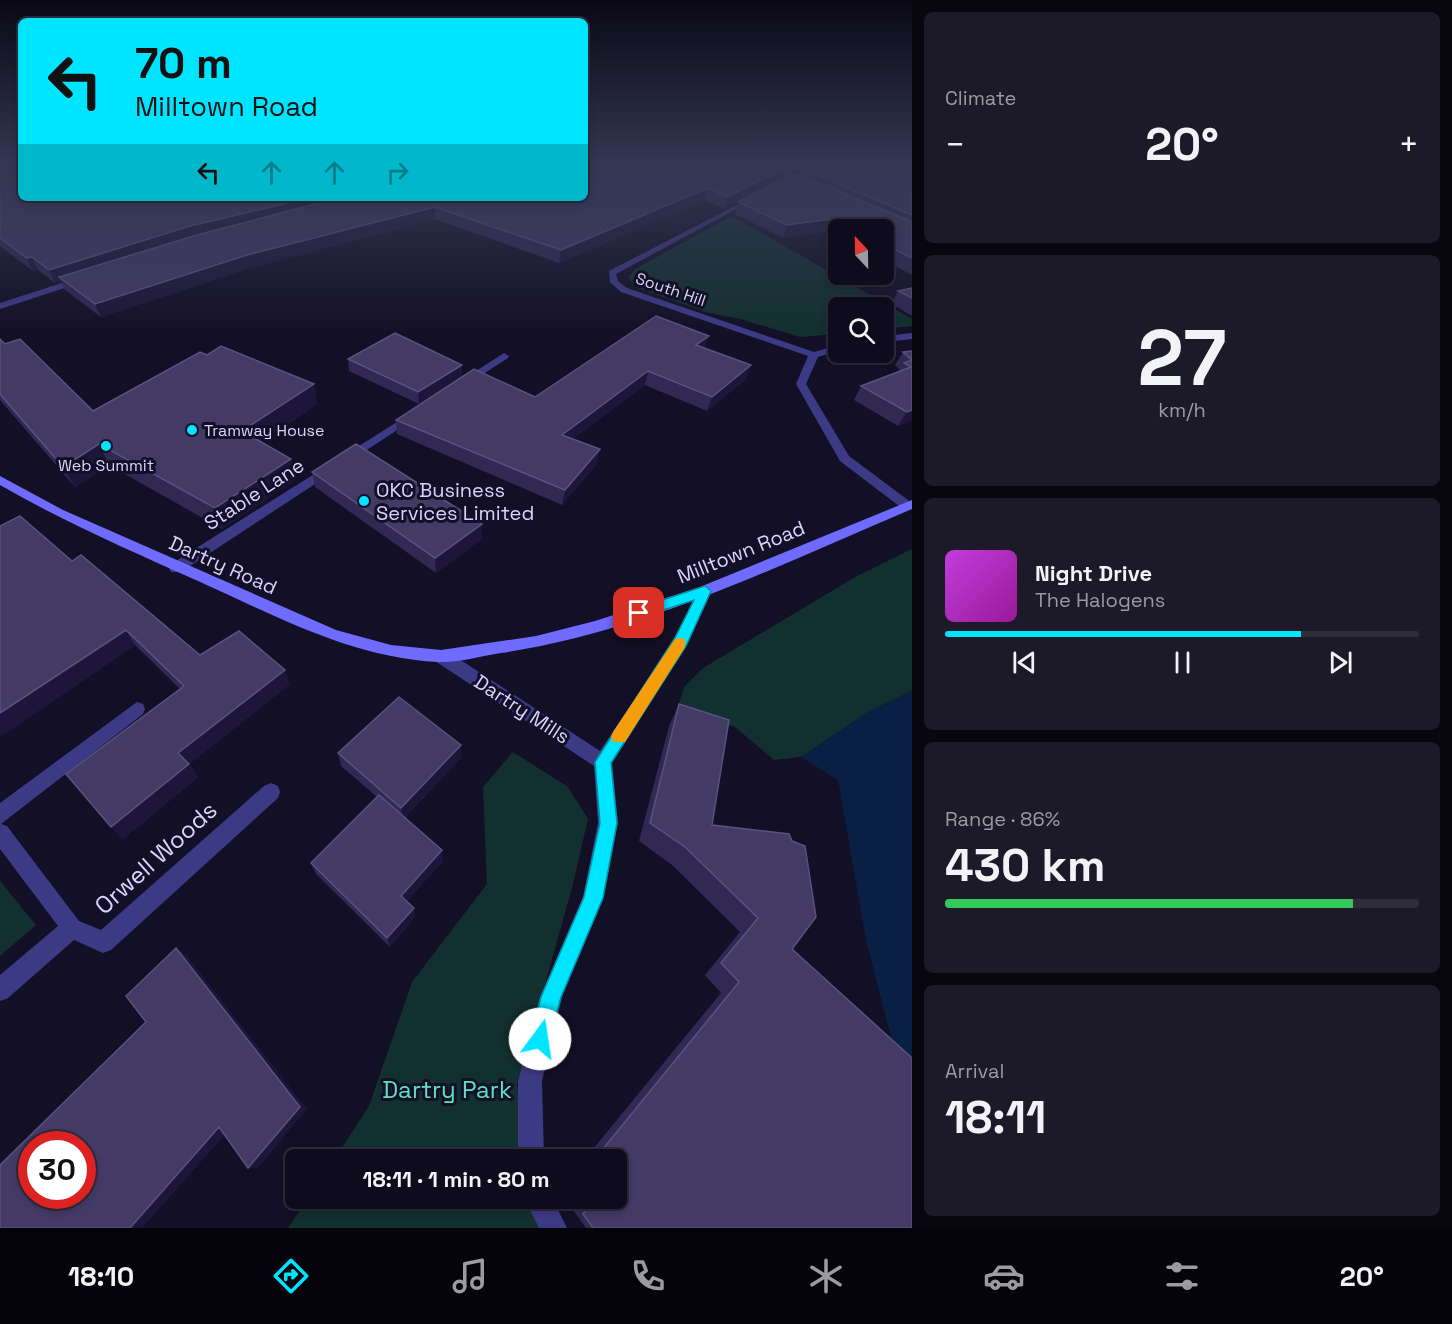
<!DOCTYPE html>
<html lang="en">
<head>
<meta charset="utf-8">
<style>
	:root { --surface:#0e0b1c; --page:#1c1929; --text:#f1f3f6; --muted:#9b9ba3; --line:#2e2b3b; --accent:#00e5ff }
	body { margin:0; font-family:"Space Grotesk",sans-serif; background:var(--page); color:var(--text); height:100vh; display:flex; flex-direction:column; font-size:22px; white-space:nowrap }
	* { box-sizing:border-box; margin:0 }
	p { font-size:20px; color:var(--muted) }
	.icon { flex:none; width:33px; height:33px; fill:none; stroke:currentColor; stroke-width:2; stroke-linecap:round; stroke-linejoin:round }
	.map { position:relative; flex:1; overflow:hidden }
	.details { display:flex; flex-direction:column; gap:12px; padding:12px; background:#08060f; width:540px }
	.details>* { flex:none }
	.banner { position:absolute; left:18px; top:18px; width:570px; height:183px; border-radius:9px; box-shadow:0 3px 9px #0003,0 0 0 2px var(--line); background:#00e5ff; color:#111; overflow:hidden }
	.needle { width:39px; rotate:338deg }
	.controls { position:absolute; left:828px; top:219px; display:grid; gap:12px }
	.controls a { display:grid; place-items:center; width:66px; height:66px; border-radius:9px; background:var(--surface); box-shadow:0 3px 9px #0003,0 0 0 2px var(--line); font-size:30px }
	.speed { position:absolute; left:18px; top:1131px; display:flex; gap:12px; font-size:30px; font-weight:700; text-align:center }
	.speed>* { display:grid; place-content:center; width:78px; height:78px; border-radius:50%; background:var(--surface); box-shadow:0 3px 9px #0003,0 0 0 2px var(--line); line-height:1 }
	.speed .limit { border:9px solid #d22; background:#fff; color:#111 }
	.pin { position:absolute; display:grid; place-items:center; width:51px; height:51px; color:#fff; margin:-26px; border-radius:12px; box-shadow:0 3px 9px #0006 }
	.me { position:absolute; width:66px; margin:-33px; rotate:14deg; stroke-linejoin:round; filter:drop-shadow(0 0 4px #0008) }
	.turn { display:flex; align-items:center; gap:21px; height:126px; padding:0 18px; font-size:27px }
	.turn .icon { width:78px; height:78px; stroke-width:2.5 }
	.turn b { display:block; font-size:42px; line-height:51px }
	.lanes { display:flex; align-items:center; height:57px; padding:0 18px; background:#0003; justify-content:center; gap:30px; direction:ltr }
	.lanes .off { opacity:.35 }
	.big { font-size:45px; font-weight:600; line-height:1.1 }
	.details .tile { flex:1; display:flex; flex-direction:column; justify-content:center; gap:9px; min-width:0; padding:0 21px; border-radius:9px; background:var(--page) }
	.details .dial { align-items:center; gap:0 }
	.dial b { font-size:78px; line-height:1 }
	.song { display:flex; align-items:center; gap:18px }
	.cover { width:72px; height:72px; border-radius:9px; background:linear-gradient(135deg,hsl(290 70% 55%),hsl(300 70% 35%)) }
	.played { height:6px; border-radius:3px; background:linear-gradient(90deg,var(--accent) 75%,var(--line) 75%) }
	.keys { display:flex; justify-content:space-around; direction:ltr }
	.heat { display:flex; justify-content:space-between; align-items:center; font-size:33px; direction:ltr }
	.charge { height:9px; border-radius:4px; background:linear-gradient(90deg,#34c759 86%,var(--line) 0) }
	.trip { position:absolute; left:285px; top:1149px; width:342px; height:60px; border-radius:9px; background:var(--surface); box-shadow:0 3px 9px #0003,0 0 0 2px var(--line); font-weight:600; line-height:60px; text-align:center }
	.dock { display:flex; height:96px; justify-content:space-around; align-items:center; background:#06040b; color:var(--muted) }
	.dock .icon { width:42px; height:42px }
	.dock .selected { color:var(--accent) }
	.dock b { font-size:27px; color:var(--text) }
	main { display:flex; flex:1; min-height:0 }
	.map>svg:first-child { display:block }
	.green { fill:#12302f }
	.water { fill:#0a1f44 }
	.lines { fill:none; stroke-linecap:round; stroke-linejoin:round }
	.street { fill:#3d3a85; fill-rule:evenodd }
	.secondary { fill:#6f6bff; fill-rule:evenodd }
	.wall { fill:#312854 }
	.shaded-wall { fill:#1d163a }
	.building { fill:#433a66; stroke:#5a527e; stroke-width:1.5; fill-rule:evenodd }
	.route { fill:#00e5ff; stroke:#0095a6; stroke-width:1.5 }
	.slow { fill:#f59e0b }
	.poi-dot { fill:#00e5ff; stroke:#130f26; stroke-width:2 }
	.labels { text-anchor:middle; stroke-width:6; stroke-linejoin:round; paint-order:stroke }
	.far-street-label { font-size:16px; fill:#d9d4ff; stroke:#130f26 }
	.far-poi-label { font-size:16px; fill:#d9d4ff; stroke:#130f26; text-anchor:start }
	.poi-label { font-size:20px; fill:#d9d4ff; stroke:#130f26; text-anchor:start }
	.street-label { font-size:20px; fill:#d9d4ff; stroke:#130f26 }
	.near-street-label { font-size:24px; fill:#d9d4ff; stroke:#130f26 }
	.near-park-label { font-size:24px; fill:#5fe0c0; stroke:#130f26 }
</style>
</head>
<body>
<main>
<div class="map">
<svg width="912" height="1228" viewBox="0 0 912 1228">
	<rect width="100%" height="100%" fill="#130f26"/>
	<path class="green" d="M 732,216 L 912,319 L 912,326 L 884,329 L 884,308 L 838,308 L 838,334 L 800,337 L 740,319 L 709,313 L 638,288 L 628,278 L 635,269 Z
		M 912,549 L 912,691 L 868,712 L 801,757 L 774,760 L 735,727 L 678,707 L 684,687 L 703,668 L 855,577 Z
		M 513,752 L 568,787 L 588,819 L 572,888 L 517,1084 L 528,1159 L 334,1160 L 369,1106 L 412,982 L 487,884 L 483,787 Z
		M 0,881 L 36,925 L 0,956 Z
		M 309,1198 L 534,1199 L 539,1228 L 288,1228 Z"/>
	<path class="water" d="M 912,691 L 912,1118 L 866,940 L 838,780 L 801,757 L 868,712 Z"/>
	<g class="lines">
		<path class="street" d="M 752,197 L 757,198 L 616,274 L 618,281 L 627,288 L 814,352 L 838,345 L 838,351 L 818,357 L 806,384 L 849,456 L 912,503 L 912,509 L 903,509 L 840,461 L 796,384 L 808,356 L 621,292 L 610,282 L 609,271 Z
			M 83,276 L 87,279 L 86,281 L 0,309 L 0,303 Z
			M 912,333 L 912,339 L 884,342 L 884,336 Z
			M 504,353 L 509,356 L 508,358 L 468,384 L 459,382 Z
			M 413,412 L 417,413 L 417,417 L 181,572 L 171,572 L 169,568 L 171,564 Z
			M 705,586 L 712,591 L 686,646 L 612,763 L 618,823 L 603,898 L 562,997 L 542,1081 L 544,1160 L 518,1160 L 518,1081 L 540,997 L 583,897 L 598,823 L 594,766 L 435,661 L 433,656 L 435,651 L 447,651 L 600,751 L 675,639 L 700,587 Z
			M 137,702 L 143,704 L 145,709 L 143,714 L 1,824 L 7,826 L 79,921 L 101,930 L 264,786 L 271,783 L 278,786 L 280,792 L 278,798 L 111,950 L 103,953 L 74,940 L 8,998 L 0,1001 L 0,975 L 58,926 L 0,849 L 0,803 Z
			M 524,1198 L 552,1198 L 567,1228 L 539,1228 Z"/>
		<path class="secondary" d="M 0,476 L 63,510 L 336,630 L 391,645 L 441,650 L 536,636 L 595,621 L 700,587 L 912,500 L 912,509 C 779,565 645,632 501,653 C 481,656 459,663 438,662 C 352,658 276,616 198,581 C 131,551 64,522 0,485 Z"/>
	</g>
	<path class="wall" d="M 0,162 L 21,198 L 585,198 L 813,162 L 724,209 L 705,200 L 559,263 L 435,219 L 250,268 L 101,317 L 65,290 L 61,281 L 55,283 L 38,270 L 33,271 L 0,246 Z
		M 912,162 L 912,275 L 884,260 L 884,230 L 838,230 L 838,237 L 826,231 L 783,238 L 735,214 L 738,202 L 800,176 L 803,169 Z
		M 912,288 L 912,316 L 892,304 L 898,291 Z
		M 0,339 L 5,344 L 93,411 L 317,404 L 262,442 L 291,459 L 296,479 L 222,529 L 109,465 L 75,487 L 0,400 Z
		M 705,348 L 751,365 L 746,379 L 707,411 L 645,385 L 573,439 L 597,464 L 562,505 L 397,434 L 396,420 L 535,397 Z
		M 912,351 L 912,420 L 898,426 L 854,400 L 861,386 L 899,372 L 900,370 L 895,365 L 903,352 Z
		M 348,359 L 462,365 L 462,377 L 419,404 L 349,371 Z
		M 312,472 L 482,524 L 482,539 L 436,573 L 315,487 Z
		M 0,526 L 72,561 L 200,655 L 290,684 L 189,764 L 198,777 L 123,839 L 111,827 L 180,689 L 135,645 L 0,737 Z
		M 679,704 L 712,825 L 792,949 L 912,1228 L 586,1228 L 573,1210 L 582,1198 L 616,1198 L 616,1160 L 584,1160 L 721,993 L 705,975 L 740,932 L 672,865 L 639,841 L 669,726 Z
		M 461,745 L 461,758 L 405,817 L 443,861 L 407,901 L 414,908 L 415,917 L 390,947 L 316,874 L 311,863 L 377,797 L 341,766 L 338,753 Z"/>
	<path class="shaded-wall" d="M 796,162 L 813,162 L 724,209 L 727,197 Z
		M 708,188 L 705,200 L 559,263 L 561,250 Z
		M 310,198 L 361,198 L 59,277 L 61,281 L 55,283 L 49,270 L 190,226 Z
		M 435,207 L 435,219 L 250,268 L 101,317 L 95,304 L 247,255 Z
		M 831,219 L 826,231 L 783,238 L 787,225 Z
		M 32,257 L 38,270 L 33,271 L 27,258 Z
		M 709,336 L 704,350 L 696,345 Z
		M 462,365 L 462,377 L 419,404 L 418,392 Z
		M 751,365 L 746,379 L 707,411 L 712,397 Z
		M 648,371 L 645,385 L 560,449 L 562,435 Z
		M 314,384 L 317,404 L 248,451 L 242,431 Z
		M 912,410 L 912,420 L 898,426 L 907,412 Z
		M 99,444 L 109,465 L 75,487 L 63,467 Z
		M 600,449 L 597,464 L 562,505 L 565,490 Z
		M 291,459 L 296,479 L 222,529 L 215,508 Z
		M 482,524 L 482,539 L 436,573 L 435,558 Z
		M 126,630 L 135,645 L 0,737 L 0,713 Z
		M 285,670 L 290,684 L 189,764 L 198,777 L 123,839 L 111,827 L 178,753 Z
		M 461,745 L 461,758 L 403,820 L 401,808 Z
		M 442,850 L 443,861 L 403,906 L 401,896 Z
		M 414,908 L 415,917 L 390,947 L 387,938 Z
		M 176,948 L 187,956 L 307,1109 L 258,1168 L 248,1168 Z
		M 219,1127 L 230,1129 L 142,1228 L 130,1228 Z"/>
	<path class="building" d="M 0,162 L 21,162 L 21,198 L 310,198 L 190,226 L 49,270 L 32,257 L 27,258 L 0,238 Z
		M 585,162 L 796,162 L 727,197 L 708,188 L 561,250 L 435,207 L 247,255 L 95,304 L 59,277 L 197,235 L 337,198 L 585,198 Z
		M 814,162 L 912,162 L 912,215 L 803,169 Z
		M 792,174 L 810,179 L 912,222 L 912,258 L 884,244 L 884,230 L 853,230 L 831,219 L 787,225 L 738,202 Z
		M 912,288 L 912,298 L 898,291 Z
		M 656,316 L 709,336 L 696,345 L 751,365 L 712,397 L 648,371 L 562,435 L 600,449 L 565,490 L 396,420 L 474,369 L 535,397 Z
		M 395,333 L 462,365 L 418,392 L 348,359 Z
		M 0,339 L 5,344 L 20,339 L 93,411 L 200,352 L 207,355 L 221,346 L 314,384 L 242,431 L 291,459 L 215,508 L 99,444 L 63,467 L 0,394 Z
		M 912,351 L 912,360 L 903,352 Z
		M 912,360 L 912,410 L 907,412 L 861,386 L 911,367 L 904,363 Z
		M 356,444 L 482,524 L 435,558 L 312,472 Z
		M 20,516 L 72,561 L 81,555 L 200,655 L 239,631 L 285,670 L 178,753 L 189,764 L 111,827 L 66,774 L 184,686 L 126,630 L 0,713 L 0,526 Z
		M 399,697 L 461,745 L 401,808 L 338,753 Z
		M 679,704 L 729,720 L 712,825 L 789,834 L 792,841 L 805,846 L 816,917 L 792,949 L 912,1058 L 912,1228 L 593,1228 L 583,1214 L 593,1200 L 592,1198 L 616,1198 L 616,1160 L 594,1160 L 739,982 L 721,963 L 758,918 L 685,847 L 650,823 Z
		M 379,795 L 442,850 L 401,896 L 414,908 L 387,938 L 311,863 Z
		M 176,948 L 300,1107 L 248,1168 L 219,1127 L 130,1228 L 0,1228 L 0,1165 L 146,1022 L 126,996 ZM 32,1144 L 82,1144 L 82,1196 L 32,1196 Z"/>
	<linearGradient id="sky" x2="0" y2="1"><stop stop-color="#0a0815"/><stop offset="0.49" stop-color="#333752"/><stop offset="1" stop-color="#333752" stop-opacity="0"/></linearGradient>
	<rect width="912" height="334" fill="url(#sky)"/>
	<path class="route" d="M 705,586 L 711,591 L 686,646 L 611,763 L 617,823 L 603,898 L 561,997 L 548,1046 L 540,1049 L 533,1046 L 530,1039 L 541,997 L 584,897 L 600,823 L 595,762 L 675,638 L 694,600 L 639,618 L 633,613 L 635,609 Z"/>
	<path class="slow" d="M 680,638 L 685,639 L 685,647 L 625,742 L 613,742 L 611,737 L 613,732 L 675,639 Z"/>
	<g class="poi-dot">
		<circle cx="192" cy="430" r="6"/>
		<circle cx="106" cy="446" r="6"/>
		<circle cx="364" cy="501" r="6"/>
	</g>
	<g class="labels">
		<g class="far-street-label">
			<text transform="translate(671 289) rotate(19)" y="6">South Hill</text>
		</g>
		<g class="far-poi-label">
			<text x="204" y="436">Tramway House</text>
			<text x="106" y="471" text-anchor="middle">Web Summit</text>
		</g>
		<g class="poi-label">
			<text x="376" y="497">OKC Business<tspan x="376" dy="23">Services Limited</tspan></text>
		</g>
		<g class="street-label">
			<text transform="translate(254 494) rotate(-33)" y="7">Stable Lane</text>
			<text transform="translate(741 552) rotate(-22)" y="7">Milltown Road</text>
			<text transform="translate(223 565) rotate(24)" y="7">Dartry Road</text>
			<text transform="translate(522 709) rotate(33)" y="7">Dartry Mills</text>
		</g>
		<g class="near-street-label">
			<text transform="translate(156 858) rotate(-42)" y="8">Orwell Woods</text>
		</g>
		<g class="near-park-label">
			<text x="447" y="1098">Dartry Park</text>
		</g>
	</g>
</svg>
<div class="controls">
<a><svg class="needle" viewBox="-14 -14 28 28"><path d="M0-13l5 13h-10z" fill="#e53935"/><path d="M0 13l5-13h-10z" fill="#9b9ba3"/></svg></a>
<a><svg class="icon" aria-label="search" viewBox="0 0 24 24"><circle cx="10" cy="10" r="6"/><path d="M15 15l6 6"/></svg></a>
</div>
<div class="speed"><div class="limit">30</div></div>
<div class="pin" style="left:639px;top:613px;background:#d93025"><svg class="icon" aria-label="arrive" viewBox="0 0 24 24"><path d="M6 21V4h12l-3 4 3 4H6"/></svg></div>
<svg class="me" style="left:540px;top:1039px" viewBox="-20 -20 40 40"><circle r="19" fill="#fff"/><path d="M0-13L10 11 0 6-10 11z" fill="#00e5ff"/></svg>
<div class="trip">18:11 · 1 min · 80 m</div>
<div class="banner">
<div class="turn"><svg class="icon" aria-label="left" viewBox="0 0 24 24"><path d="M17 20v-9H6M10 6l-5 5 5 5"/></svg><div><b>70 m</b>Milltown Road</div></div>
<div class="lanes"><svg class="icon" aria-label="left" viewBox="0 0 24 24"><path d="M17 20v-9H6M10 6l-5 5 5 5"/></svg><svg class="icon off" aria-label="ahead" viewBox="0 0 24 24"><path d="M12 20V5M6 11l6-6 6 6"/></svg><svg class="icon off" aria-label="ahead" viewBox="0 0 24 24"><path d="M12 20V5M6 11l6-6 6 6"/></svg><svg class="icon off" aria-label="right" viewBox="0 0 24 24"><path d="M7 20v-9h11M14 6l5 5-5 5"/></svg></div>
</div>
</div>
<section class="details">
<div class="tile"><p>Climate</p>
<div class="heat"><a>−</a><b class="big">20°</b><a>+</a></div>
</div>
<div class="tile dial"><b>27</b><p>km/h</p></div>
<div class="tile">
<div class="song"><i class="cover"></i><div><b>Night Drive</b><p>The Halogens</p></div></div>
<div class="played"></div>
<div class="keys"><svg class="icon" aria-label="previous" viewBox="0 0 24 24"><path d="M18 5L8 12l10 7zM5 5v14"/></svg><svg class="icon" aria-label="pause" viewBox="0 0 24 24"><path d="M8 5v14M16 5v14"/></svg><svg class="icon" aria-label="next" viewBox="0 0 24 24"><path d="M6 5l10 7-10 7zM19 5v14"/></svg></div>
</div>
<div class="tile"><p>Range · 86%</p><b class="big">430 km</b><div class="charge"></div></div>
<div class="tile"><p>Arrival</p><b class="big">18:11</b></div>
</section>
</main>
<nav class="dock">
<b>18:10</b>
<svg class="icon selected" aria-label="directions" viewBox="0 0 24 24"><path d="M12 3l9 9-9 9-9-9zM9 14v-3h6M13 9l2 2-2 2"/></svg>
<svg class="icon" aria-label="music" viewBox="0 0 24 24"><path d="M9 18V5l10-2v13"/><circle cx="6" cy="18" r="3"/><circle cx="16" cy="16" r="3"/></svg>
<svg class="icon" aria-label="phone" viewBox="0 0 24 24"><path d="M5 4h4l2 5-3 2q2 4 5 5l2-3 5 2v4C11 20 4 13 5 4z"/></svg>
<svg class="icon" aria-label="climate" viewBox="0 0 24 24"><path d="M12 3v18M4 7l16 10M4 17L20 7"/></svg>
<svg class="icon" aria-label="car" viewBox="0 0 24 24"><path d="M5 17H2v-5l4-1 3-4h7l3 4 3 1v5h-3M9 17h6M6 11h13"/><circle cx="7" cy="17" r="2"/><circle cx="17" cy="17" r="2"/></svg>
<svg class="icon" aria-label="filters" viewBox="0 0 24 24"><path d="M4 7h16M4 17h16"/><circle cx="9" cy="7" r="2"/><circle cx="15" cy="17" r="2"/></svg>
<b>20°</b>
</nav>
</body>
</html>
